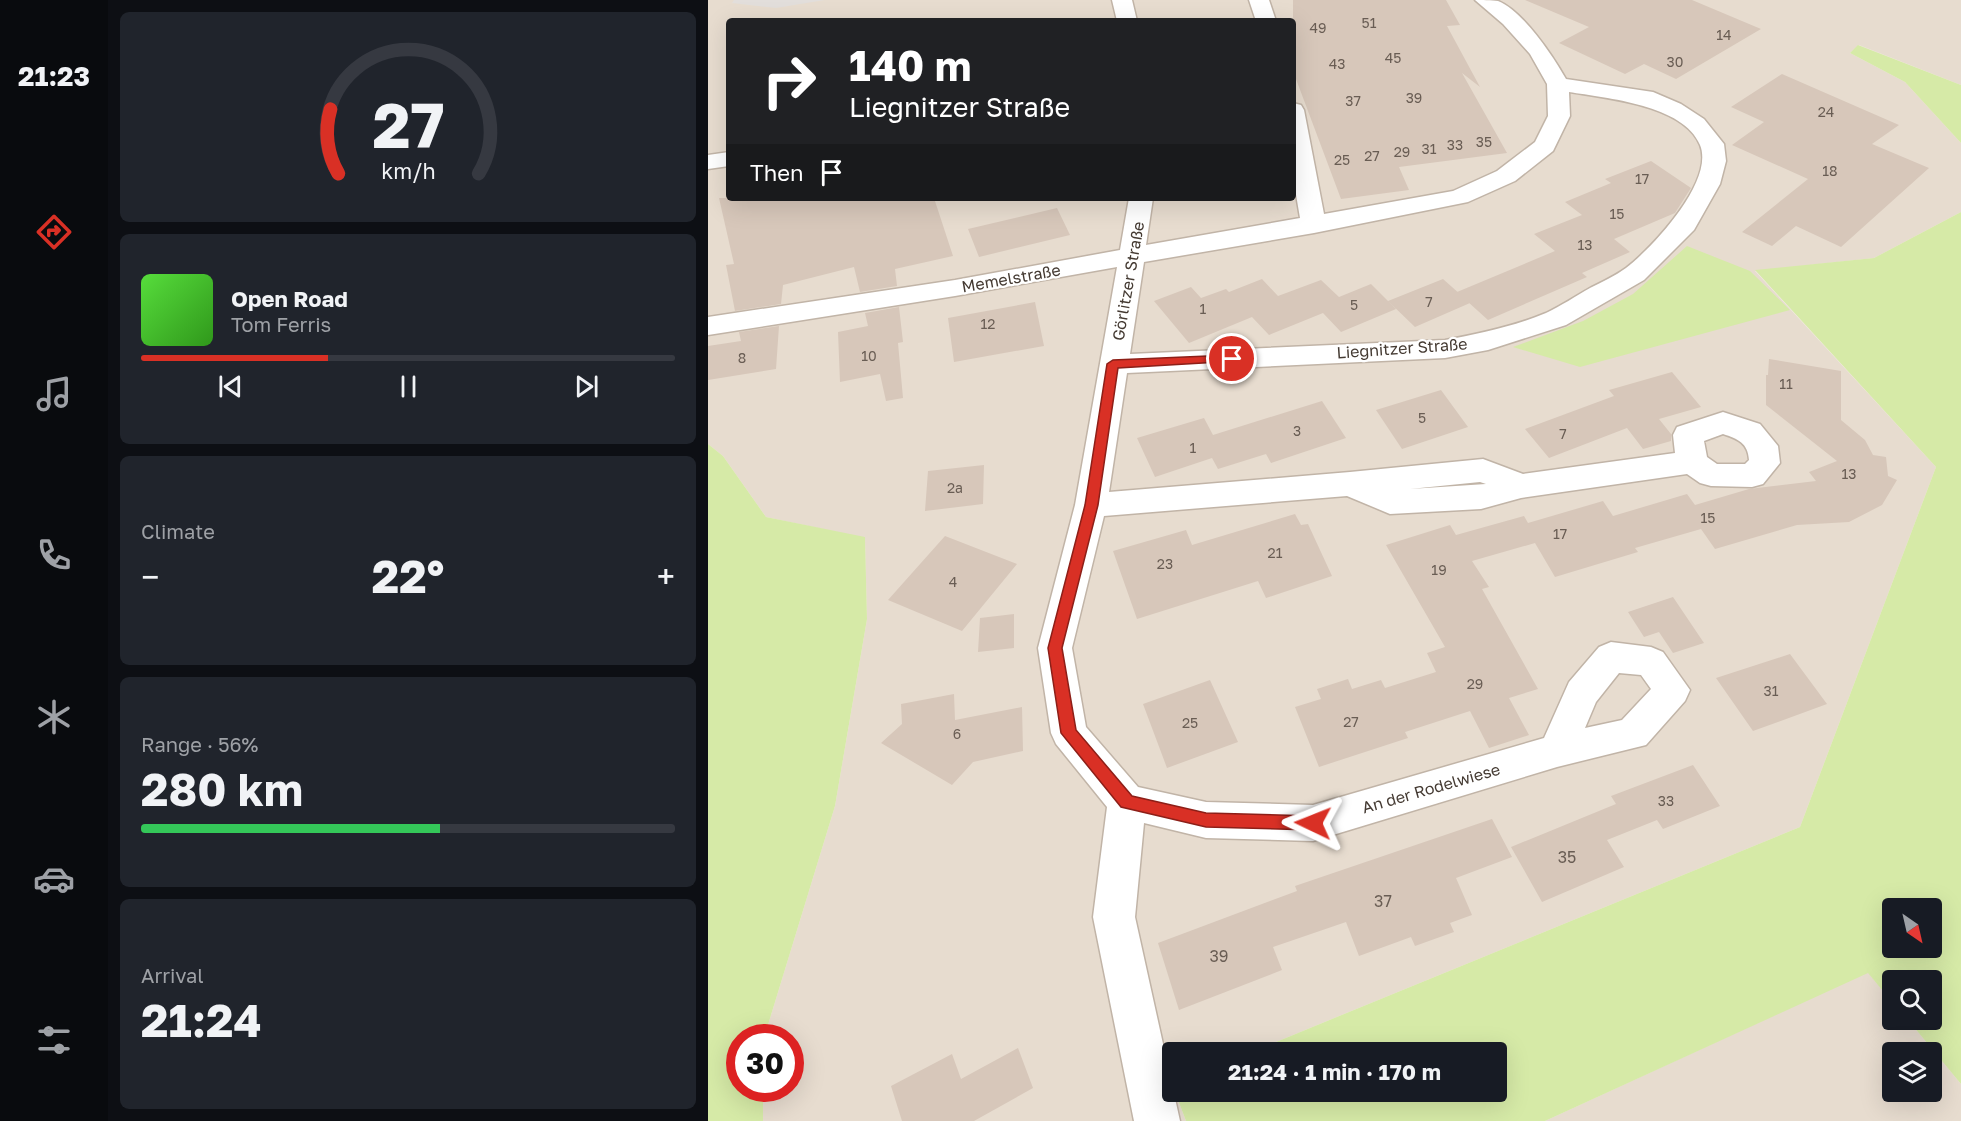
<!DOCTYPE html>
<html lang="en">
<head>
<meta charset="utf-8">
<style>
	:root { --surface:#171b24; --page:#20242c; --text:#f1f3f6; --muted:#9ea1a6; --line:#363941; --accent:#d93025 }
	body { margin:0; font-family:"Golos Text",sans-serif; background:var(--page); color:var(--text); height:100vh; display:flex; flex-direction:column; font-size:22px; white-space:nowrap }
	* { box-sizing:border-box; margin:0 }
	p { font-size:20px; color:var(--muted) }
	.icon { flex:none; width:33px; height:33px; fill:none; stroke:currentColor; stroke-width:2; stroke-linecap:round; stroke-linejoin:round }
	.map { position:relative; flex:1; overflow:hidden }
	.side { display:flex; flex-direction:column; gap:12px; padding:12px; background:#0d0f14; width:600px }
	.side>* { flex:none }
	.banner { position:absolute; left:18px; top:18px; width:570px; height:183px; border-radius:6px; box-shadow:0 6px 24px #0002; background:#202124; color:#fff; overflow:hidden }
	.needle { width:39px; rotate:146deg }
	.buttons { position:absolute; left:1174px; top:898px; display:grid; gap:12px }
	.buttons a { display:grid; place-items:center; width:60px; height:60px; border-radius:6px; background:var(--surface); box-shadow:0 6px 24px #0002; font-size:30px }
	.speed { position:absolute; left:18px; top:1024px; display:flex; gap:12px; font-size:30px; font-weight:700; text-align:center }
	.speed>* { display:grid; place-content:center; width:78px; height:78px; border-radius:50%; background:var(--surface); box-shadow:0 6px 24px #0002; line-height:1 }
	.speed .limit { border:9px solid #d22; background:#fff; color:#111 }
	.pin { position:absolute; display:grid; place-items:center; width:51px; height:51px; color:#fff; margin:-26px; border:3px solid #fff; border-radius:50%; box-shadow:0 2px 6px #0007 }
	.me { position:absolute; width:66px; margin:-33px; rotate:272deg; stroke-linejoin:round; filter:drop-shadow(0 0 4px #0008) }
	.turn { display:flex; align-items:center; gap:21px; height:126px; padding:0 24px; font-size:27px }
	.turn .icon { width:78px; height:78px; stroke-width:2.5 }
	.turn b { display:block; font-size:42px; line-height:51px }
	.then { display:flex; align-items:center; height:57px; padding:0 24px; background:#0003; gap:12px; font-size:22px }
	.big { font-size:45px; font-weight:700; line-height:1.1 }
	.side .card { flex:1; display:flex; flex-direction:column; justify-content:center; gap:9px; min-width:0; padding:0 21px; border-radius:9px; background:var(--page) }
	.side .dial { align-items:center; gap:0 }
	.dial svg { height:156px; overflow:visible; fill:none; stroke:var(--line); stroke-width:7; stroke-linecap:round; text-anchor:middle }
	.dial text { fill:var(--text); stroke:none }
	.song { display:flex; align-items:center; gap:18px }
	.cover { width:72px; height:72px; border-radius:9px; background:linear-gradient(135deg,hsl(110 70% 55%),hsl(110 70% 35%)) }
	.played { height:6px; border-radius:3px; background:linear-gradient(90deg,var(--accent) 35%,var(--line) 35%) }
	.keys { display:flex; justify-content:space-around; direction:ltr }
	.heat { display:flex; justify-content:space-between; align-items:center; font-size:33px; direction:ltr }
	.charge { height:9px; border-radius:4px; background:linear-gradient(90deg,#34c759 56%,var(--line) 0) }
	.trip { position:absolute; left:454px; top:1042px; width:345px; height:60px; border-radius:6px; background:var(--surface); box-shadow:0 6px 24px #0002; font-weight:700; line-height:60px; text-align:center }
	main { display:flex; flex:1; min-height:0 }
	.tab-bar { display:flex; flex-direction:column; width:108px; justify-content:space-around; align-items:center; background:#090b0e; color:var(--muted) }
	.tab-bar .icon { width:42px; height:42px }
	.tab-bar .on { color:var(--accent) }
	.tab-bar b { font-size:27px; color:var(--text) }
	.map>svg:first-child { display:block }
	.residential { fill:#e7dccf; fill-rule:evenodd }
	.green { fill:#d6eaa7; fill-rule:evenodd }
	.parking { fill:#e2dedb }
	.building { fill:#d7c7ba }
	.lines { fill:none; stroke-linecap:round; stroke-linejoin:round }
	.street-casing { stroke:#c1b4a7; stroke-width:3 }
	.street { fill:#fff; fill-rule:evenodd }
	.route { fill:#d93025; stroke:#8d1f18; stroke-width:1.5 }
	.labels { text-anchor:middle; stroke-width:4.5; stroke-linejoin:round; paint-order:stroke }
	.number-label { font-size:14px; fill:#695d54 }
	.street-label { font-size:16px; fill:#443a32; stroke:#fff }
	.near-number-label { font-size:16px; fill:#695d54 }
</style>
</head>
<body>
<main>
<nav class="tab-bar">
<b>21:23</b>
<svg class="icon on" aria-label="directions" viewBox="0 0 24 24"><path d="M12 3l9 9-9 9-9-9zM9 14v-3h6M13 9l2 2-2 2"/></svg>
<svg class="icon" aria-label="music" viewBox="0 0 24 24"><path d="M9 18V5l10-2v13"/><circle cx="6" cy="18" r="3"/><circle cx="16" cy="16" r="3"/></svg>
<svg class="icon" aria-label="phone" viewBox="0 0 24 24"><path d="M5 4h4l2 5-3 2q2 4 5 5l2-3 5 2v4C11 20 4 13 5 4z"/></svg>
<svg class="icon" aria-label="climate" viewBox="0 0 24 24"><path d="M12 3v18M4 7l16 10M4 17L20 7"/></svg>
<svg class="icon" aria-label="car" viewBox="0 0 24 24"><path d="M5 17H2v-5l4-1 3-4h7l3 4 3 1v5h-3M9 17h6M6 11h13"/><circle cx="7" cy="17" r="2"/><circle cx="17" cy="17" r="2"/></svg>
<svg class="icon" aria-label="filters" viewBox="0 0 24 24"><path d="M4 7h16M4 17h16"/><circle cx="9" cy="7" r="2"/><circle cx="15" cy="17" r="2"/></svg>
</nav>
<section class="side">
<div class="card dial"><svg viewBox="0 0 100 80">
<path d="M14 69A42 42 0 1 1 86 69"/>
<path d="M14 69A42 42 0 0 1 10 36" stroke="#d93025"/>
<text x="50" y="56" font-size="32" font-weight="700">27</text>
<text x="50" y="72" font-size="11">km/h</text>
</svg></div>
<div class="card">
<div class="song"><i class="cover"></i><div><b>Open Road</b><p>Tom Ferris</p></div></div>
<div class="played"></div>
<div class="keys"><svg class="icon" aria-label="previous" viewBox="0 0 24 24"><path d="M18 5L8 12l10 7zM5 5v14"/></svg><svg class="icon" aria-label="pause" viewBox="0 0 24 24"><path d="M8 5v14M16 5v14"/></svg><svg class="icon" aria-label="next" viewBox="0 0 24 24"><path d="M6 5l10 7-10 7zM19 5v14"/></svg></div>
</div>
<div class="card"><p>Climate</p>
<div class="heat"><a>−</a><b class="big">22°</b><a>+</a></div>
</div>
<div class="card"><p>Range · 56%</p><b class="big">280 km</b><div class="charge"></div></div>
<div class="card"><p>Arrival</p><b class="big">21:24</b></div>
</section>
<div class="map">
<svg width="1253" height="1121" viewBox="0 0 1253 1121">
	<rect width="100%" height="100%" fill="#f2ebe2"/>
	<path class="residential" d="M 0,0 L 1253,0 L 1253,85 L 1151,45 L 1142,53 L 1197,82 L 1253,143 L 1253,212 L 1166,258 L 1047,271 L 1228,467 L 1092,827 L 541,1053 L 465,1053 L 465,1092 L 467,1092 L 478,1121 L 55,1121 L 55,1089 L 82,1089 L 82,1038 L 56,1038 L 127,806 L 159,619 L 157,538 L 58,517 L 15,456 L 0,444 ZM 21,21 L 585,21 L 585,198 L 21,198 Z
		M 1160,972 L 1185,1003 L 1185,1020 L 1200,1020 L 1253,1084 L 1253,1121 L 837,1121 ZM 1185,1053 L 1224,1053 L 1224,1092 L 1185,1092 Z"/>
	<path class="green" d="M 1150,45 L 1253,85 L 1253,143 L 1197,82 L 1142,53 Z
		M 1253,212 L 1253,1084 L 1200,1020 L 1224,1020 L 1224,981 L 1185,981 L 1185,1003 L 1160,973 L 837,1121 L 478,1121 L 467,1092 L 789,1092 L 789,1053 L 541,1053 L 1092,827 L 1228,467 L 1047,270 L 1166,258 ZM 1185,909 L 1224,909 L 1224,948 L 1185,948 Z
		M 979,246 L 1042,271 L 1082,310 L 872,367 L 805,347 L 875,321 L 925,294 Z
		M 0,444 L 15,456 L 58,517 L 157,537 L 159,619 L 127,806 L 56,1038 L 32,1038 L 32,1089 L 55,1089 L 55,1121 L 0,1121 Z"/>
	<path class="parking" d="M 26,0 L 117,0 L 68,8 L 24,3 Z"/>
	<path class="building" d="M 585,0 L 738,0 L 752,25 L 739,26 L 772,87 L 754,73 L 799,153 L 691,167 L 701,190 L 633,199 L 585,71 Z
		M 817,0 L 984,0 L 1053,29 L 968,79 L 936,64 L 917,74 L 851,43 L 881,27 Z
		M 1074,74 L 1191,125 L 1164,144 L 1221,168 L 1133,247 L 1088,226 L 1064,246 L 1034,232 L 1100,179 L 1024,145 L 1056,122 L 1023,107 Z
		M 943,161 L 983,188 L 967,213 L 906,239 L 922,252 L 874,273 L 879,277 L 780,320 L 749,292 L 847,251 L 826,234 L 874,215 L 857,202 L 903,183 L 897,179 Z
		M 11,198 L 226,198 L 245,256 L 187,269 L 189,286 L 152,292 L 146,267 L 75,285 L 73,304 L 27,311 L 18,265 L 26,264 Z
		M 349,208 L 362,235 L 271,257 L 260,229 Z
		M 554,279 L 570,296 L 613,280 L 631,297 L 663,284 L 688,309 L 633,332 L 615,313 L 561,335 L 544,317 L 481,343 L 446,301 L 483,287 L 493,298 L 518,289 L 521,292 Z
		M 735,279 L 762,303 L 707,327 L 680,301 Z
		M 327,302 L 336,346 L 246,362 L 240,318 Z
		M 191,307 L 195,342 L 190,343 L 195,398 L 178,401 L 172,374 L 132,382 L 130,332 L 160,326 L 157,313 Z
		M 71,326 L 68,369 L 0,380 L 0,346 L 33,341 L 31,332 Z
		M 1061,359 L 1133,371 L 1133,420 L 1157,440 L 1165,455 L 1178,457 L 1180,476 L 1189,480 L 1174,505 L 1141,522 L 1089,525 L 1007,549 L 993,529 L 927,548 L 930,552 L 847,577 L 827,543 L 764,561 L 781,587 L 774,589 L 830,689 L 801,698 L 821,735 L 781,748 L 762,711 L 697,732 L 700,738 L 611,767 L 587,707 L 613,699 L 609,689 L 640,679 L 644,689 L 673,680 L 677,688 L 728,672 L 719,653 L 737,647 L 678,545 L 742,525 L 748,535 L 816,516 L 820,523 L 895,501 L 905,516 L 979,494 L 987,505 L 1041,489 L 1108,481 L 1101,472 L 1129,461 L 1058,405 L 1058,375 L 1060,375 Z
		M 964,372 L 993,407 L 951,419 L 963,434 L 963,441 L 935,449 L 919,428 L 841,458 L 817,429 L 906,396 L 901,390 Z
		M 733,390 L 760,427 L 694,449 L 668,410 Z
		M 614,401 L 638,438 L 563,463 L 558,454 L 510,469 L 504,458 L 447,477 L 429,438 L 496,418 L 505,435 Z
		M 276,465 L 275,504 L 217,511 L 220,471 Z
		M 587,514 L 593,525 L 600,524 L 624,576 L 558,598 L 550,581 L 429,619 L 405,551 L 478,530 L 484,545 Z
		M 237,536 L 309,564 L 254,631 L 180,600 Z
		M 965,597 L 996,643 L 965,653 L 951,632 L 936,637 L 920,612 Z
		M 306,614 L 306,648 L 270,652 L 272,618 Z
		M 1082,654 L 1119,704 L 1045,731 L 1008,678 Z
		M 502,680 L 530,742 L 459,768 L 435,704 Z
		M 246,694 L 247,720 L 314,707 L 315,751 L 265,762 L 244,785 L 173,743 L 194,724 L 193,704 Z
		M 985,765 L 1012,806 L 955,829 L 949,820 L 899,840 L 916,867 L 834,902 L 803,847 L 908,804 L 903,796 Z
		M 784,819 L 804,857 L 748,878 L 764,915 L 742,923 L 746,932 L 707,946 L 703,937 L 651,956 L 638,922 L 565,947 L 574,970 L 471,1010 L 450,943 L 589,891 L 587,886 Z
		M 310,1048 L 325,1088 L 266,1121 L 194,1121 L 183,1086 L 244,1054 L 253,1079 Z"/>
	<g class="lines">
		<defs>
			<path id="street" d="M 404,0 L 424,0 L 429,21 L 409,21 Z
				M 541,0 L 561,0 L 568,21 L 548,21 Z
				M 767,0 C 773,0 784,0 790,1 C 815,11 845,56 858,79 L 945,92 L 973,104 L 996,119 L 1016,144 L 1018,161 L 1012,184 L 986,230 L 936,280 L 858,325 L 780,350 L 737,358 L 419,373 L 401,492 L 642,472 L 775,459 L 815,474 L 967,453 L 965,435 L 969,427 L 1015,412 L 1052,424 L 1070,446 L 1072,463 L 1055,484 L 1044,487 L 1003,486 L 992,483 L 979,474 L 813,498 L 773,509 L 682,514 L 639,496 L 396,516 L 364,648 L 378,727 L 430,787 L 498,802 L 605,805 L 836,738 L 861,682 L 891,647 L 903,642 L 943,647 L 955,652 L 982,690 L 977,701 L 938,745 L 849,767 L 605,841 L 498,838 L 436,823 L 427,917 L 472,1121 L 426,1121 L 385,917 L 399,807 L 348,744 L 343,733 L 330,648 L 367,505 L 409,267 L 247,296 L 0,335 L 0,317 L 247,280 L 412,250 L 421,198 L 445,198 L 438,245 L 592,218 L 585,177 L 585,103 L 593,105 L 596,110 L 616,214 L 745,191 L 789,171 L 827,142 L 840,116 L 839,84 L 822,54 L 795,24 ZM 861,92 C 898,98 976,105 992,145 C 1007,181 944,248 918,268 C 907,276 894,282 882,288 C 868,296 853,306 838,313 C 807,326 770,334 737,340 L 422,354 L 436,262 L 606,233 L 760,202 L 807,181 L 845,151 L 862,116 ZM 1015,434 C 1030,439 1040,443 1041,460 L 1037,464 L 1009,464 L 999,457 L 996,441 ZM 772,482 L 778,484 L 702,489 ZM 911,673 L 933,675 L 943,689 L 914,720 L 877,728 L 888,702 Z
				M 21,152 L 21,166 L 0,169 L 0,155 Z"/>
		</defs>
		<use href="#street" class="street-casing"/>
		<use href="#street" class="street"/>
	</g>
	<path class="route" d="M 524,355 L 528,356 L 528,361 L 410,368 L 390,505 L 354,648 L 368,730 L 424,796 L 498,813 L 605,816 L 611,818 L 613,823 L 611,828 L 605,830 L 498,827 L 413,807 L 353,733 L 340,648 L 377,505 L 399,364 L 405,360 Z"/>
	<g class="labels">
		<g class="number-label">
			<text x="661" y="28">51</text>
			<text x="610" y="33">49</text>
			<text x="1016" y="40">14</text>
			<text x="685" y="63">45</text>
			<text x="967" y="67">30</text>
			<text x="629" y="69">43</text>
			<text x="706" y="103">39</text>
			<text x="645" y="106">37</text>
			<text x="1118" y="117">24</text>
			<text x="776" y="147">35</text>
			<text x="747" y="150">33</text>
			<text x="721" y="154">31</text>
			<text x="694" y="157">29</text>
			<text x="664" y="161">27</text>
			<text x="634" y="165">25</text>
			<text x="1122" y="176">18</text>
			<text x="934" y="184">17</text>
			<text x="909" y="219">15</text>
			<text x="877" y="250">13</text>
			<text x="721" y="307">7</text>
			<text x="646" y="310">5</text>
			<text x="495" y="314">1</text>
			<text x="280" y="329">12</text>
			<text x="161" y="361">10</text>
			<text x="34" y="363">8</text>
			<text x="1078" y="389">11</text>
			<text x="714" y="423">5</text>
			<text x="589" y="436">3</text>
			<text x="855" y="439">7</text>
			<text x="485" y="453">1</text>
			<text x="1141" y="479">13</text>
			<text x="247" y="493">2a</text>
			<text x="1000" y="523">15</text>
			<text x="852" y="539">17</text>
			<text x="567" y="558">21</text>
			<text x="457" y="569">23</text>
			<text x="731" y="575">19</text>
			<text x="245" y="587">4</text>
			<text x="767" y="689">29</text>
			<text x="1063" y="696">31</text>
			<text x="643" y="727">27</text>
			<text x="482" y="728">25</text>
			<text x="249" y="739">6</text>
			<text x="958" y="806">33</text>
		</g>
		<g class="street-label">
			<text transform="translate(303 278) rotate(-10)" y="6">Memelstraße</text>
			<text transform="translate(420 281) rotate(-80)" y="6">Görlitzer Straße</text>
			<text transform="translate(694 348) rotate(-4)" y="6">Liegnitzer Straße</text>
			<text transform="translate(723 788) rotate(-16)" y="6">An der Rodelwiese</text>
		</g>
		<g class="near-number-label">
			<text x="859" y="863">35</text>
			<text x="675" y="907">37</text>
			<text x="511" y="962">39</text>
		</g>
	</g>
</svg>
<div class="buttons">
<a><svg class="needle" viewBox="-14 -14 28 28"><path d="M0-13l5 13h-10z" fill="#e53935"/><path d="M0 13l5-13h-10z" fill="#9ea1a6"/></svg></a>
<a><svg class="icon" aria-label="search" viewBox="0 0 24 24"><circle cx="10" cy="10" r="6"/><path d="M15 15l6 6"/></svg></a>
<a><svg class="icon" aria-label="layers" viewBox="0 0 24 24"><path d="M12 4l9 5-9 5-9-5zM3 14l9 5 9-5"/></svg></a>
</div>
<div class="speed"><div class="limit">30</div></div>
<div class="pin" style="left:524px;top:359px;background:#d93025"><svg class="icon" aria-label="arrive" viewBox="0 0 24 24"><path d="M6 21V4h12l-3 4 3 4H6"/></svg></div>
<svg class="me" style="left:605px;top:823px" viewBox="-20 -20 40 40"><path d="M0-17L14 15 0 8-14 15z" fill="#d93025" stroke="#fff" stroke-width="4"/></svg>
<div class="trip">21:24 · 1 min · 170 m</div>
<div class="banner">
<div class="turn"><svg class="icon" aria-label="right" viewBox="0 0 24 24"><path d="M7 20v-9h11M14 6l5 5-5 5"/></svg><div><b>140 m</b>Liegnitzer Straße</div></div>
<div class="then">Then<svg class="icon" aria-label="arrive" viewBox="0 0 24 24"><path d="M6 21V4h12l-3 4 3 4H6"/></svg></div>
</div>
</div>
</main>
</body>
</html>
